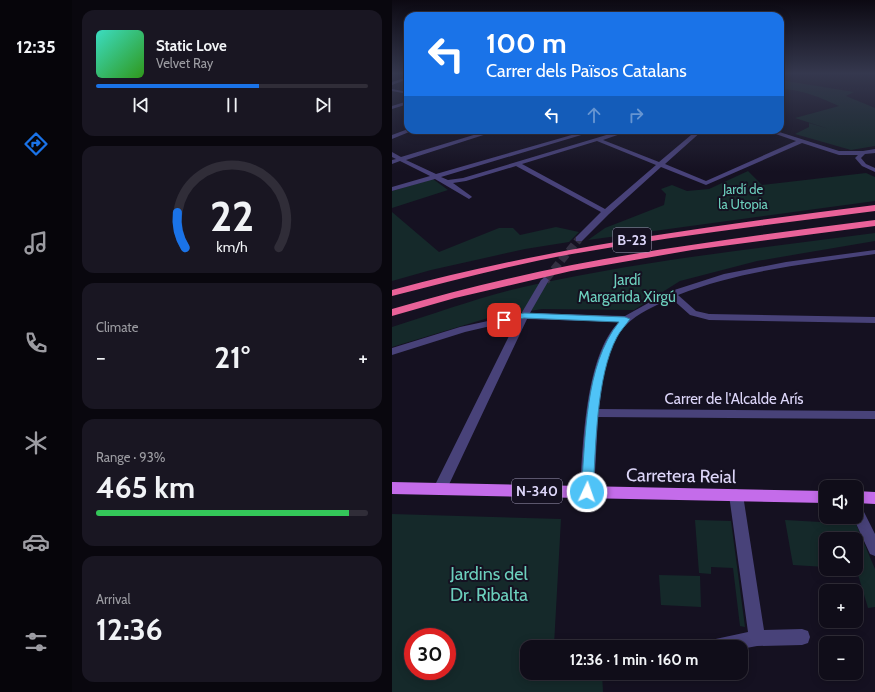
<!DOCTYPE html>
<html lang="en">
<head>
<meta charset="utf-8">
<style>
	:root { --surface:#100d19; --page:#191622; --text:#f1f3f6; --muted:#9c9ca2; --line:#302d38; --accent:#1a73e8 }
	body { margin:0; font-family:Cabin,sans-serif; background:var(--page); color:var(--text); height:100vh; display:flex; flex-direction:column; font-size:15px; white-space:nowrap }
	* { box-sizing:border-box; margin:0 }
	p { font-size:13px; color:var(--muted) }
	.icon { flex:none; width:22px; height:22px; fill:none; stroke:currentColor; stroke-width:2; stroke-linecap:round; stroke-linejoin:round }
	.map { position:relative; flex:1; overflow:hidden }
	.panel { display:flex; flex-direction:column; gap:10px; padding:10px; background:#09070e; width:320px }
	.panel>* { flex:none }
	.banner { position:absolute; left:12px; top:12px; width:380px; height:122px; border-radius:12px; box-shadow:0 2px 10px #0003,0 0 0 1px var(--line); background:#1a73e8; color:#fff; overflow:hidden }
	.tools { position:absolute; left:427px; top:480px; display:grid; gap:8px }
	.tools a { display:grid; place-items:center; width:44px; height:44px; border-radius:8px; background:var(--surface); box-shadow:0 2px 10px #0003,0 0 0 1px var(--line); font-size:20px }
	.speed { position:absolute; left:12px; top:628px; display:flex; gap:8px; font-size:20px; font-weight:700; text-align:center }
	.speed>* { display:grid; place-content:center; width:52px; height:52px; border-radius:50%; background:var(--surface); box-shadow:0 2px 10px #0003,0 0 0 1px var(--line); line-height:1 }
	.speed .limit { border:6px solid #d22; background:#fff; color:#111 }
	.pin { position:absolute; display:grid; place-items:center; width:34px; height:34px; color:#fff; margin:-17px; border-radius:8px; box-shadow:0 2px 6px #0006 }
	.me { position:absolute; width:44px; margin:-22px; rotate:3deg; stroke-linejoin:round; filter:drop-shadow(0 0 3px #0008) }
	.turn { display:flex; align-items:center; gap:14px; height:84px; padding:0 16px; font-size:18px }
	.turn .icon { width:52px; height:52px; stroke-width:2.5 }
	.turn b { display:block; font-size:28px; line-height:34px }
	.lanes { display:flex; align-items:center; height:38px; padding:0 16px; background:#0003; justify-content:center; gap:20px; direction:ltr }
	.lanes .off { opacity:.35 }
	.big { font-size:30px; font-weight:700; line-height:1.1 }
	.panel .card { flex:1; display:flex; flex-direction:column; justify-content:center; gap:6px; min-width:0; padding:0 14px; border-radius:12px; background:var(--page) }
	.panel .dial { align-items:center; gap:0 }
	.dial svg { height:104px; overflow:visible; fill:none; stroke:var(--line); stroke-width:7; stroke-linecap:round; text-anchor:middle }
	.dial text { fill:var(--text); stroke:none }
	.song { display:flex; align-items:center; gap:12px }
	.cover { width:48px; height:48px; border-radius:6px; background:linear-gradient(135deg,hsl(170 70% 55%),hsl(110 70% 35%)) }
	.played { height:4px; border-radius:2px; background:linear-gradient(90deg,var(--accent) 60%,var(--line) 60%) }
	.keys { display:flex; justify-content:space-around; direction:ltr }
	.heat { display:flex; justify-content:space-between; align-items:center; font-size:22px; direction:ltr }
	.charge { height:6px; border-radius:3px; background:linear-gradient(90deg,#34c759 93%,var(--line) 0) }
	.trip { position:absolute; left:128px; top:640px; width:228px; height:40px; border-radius:12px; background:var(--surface); box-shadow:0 2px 10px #0003,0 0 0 1px var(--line); font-weight:700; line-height:40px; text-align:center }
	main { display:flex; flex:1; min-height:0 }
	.tabs { display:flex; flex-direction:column; width:72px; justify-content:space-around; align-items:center; background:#06050a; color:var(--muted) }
	.tabs .icon { width:28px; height:28px }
	.tabs .active { color:var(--accent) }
	.tabs b { font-size:18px; color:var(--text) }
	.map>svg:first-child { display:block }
	.green { fill:#15292a; fill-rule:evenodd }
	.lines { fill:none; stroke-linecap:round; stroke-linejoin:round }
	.minor-tunnel-far1 { stroke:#332f41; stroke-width:8; stroke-dasharray:8 4; stroke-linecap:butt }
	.minor-tunnel { stroke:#332f41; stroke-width:10; stroke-dasharray:10 5; stroke-linecap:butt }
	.minor { fill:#484279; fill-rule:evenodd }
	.primary { fill:#c46cea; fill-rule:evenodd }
	.motorway { fill:#e96299; fill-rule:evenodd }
	.route { fill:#4fc3f7; stroke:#337fa1 }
	.labels { text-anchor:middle; stroke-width:4; stroke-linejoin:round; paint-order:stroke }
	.far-park-label { font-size:13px; fill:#6ccfbd; stroke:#151121 }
	.shield { fill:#151121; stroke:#a19bb8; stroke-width:1 }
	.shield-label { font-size:14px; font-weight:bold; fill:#ddd6f9 }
	.park-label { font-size:15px; fill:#6ccfbd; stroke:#151121 }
	.street-label { font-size:15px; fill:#ddd6f9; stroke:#151121 }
	.near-street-label { font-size:18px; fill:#ddd6f9; stroke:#151121 }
	.near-park-label { font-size:18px; fill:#6ccfbd; stroke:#151121 }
</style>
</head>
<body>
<main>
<nav class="tabs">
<b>12:35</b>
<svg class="icon active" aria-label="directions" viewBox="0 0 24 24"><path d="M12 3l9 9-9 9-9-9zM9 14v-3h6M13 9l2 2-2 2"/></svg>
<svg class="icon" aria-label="music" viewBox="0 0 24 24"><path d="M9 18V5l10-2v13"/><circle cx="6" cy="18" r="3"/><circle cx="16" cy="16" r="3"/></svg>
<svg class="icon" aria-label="phone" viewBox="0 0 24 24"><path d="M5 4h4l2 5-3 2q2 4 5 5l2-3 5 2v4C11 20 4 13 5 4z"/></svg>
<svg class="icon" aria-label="climate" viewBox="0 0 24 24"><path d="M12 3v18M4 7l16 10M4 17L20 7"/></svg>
<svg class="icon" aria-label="car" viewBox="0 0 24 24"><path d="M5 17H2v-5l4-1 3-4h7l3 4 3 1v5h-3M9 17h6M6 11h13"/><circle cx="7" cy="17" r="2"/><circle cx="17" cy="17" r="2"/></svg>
<svg class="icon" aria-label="filters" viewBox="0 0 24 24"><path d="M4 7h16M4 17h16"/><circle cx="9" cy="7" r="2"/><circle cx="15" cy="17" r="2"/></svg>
</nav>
<section class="panel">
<div class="card">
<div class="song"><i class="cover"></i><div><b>Static Love</b><p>Velvet Ray</p></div></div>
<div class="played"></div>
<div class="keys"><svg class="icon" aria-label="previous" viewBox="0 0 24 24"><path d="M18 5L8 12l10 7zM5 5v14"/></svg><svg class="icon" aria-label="pause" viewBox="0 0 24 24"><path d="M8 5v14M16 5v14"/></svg><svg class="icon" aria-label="next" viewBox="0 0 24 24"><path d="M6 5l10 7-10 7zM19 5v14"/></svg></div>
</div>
<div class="card dial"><svg viewBox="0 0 100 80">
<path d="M14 69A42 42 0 1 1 86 69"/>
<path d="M14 69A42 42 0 0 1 8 42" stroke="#1a73e8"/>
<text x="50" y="56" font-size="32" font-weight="700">22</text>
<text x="50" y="72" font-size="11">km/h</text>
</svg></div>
<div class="card"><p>Climate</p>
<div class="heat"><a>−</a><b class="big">21°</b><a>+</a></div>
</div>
<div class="card"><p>Range · 93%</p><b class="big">465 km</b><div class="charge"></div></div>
<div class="card"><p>Arrival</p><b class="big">12:36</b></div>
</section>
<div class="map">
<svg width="483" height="692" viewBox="0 0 483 692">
	<rect width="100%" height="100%" fill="#151121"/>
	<path class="green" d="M 388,80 L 462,92 L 454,96 L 483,108 L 483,146 L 459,150 L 403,134 L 417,127 L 417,123 L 437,129 L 403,118 L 447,106 C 429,98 409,89 388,89 Z
		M 356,171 L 370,185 L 474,173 L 483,177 L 483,201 L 196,240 L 213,228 L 272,205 L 274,194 L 269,189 L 280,185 L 295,191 L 317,189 Z
		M 41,179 L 56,190 L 0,208 L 0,191 Z
		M 0,212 L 47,252 L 107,228 L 121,228 L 128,235 L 164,227 L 187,232 L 177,242 L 133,249 L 39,270 L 0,281 Z
		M 483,233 L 483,241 L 365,261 L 288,281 L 242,310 L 150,309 L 96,318 L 0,347 L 0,327 C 48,312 96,294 145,284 C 256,260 370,248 483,233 Z
		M 0,514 L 169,519 L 162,645 L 165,647 L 135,647 L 135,673 L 210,673 L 211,692 L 0,692 ZM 21,637 L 55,637 L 55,671 L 21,671 Z
		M 303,520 L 339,521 L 353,627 L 348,626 L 341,568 L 319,567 L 319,574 L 307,573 Z
		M 393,520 L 464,524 L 483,569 L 483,607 L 476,608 L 464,568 L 464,539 L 434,539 L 434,567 L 401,565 Z
		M 267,575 L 308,576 L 309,607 L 269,605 Z"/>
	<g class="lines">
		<path class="minor-tunnel-far1" d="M 154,279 L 187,239"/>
		<path class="minor-tunnel" d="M 153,280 L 155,278"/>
		<path class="minor" d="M 16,77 L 16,79 L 0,85 L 0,82 Z
			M 0,89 L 16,92 L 16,94 L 0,91 Z
			M 16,101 L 16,104 L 0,109 L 0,106 Z
			M 16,129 L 22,130 L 0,139 L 0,135 Z
			M 98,130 L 107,130 L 14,160 L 44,174 L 197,130 L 206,130 L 49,177 L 56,180 L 71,178 L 231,130 L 240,130 L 211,140 L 267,162 L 305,130 L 311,130 L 273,164 L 314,181 L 404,141 L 372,130 L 381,130 L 447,151 L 471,151 L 483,149 L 483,153 L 473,154 L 469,158 L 474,164 L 483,168 L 483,172 L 470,166 L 463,158 L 466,155 L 447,155 L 410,143 L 314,185 L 269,167 L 217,214 L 190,241 L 184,241 L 184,237 L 209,212 L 124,166 L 74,181 L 61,183 L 79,196 L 80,197 L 77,199 L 43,179 L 0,191 L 0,187 L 38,176 L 8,161 L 0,164 L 0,160 L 4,159 L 0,157 L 0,152 L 9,157 ZM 205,141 L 264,165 L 213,209 L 130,164 Z
			M 483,250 L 483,254 C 416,264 349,270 286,295 L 304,311 L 317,314 L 483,317 L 483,323 L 317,320 L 298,315 L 279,298 C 263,306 246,313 234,325 C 213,345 211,382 207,409 L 483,411 L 483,419 L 206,417 L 202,492 L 200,496 L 195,498 L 190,496 L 188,492 C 191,446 193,355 227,322 L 135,319 L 53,493 L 48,495 L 43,493 L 41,489 L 125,320 L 73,332 L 0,355 L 0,348 L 68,327 L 129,314 L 149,280 L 153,277 L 157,280 L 138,313 L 233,316 L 276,292 L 332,274 L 394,262 Z
			M 344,489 L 349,491 L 351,495 L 372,630 L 410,629 L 416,631 L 418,637 L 416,643 L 410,645 L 365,646 L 349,649 L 349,647 L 317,647 L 319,640 L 356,632 L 337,495 L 339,491 Z
			M 464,504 L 469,506 L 483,534 L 483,556 L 478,554 L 461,517 L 464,517 Z"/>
		<path class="primary" d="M 0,482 L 434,491 L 434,503 L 0,494 Z
			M 464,491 L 483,492 L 483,504 L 464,503 Z"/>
		<path class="motorway" d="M 483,205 L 483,211 C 382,224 280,236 180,254 C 119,265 60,281 0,296 L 0,290 C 159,247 320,226 483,205 Z
			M 483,220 L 483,226 L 300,250 L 179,271 L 63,298 L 0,316 L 0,309 C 59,292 119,277 180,265 C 280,246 382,233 483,220 Z"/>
	</g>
	<linearGradient id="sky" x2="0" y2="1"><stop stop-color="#0c0912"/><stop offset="0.43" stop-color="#35384e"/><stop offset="1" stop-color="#35384e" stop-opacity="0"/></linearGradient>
	<rect width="483" height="171" fill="url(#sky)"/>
	<path class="route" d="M 132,313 L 233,317 L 238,319 C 234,325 228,331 225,337 C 204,376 204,447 201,492 L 199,495 L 195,497 L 191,495 L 189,492 C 194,438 192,366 227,322 L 132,318 L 112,323 L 107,320 L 109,318 Z"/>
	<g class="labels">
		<g class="far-park-label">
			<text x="351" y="194">Jardí de<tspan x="351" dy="15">la Utopia</tspan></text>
		</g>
		<g class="shield">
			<rect x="221" y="228" width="38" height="24" rx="3"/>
			<rect x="120" y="479" width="50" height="24" rx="3"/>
		</g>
		<g class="shield-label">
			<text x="240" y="245">B-23</text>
			<text x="145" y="496">N-340</text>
		</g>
		<g class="park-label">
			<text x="235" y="285">Jardí<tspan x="235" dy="17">Margarida Xirgú</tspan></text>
		</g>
		<g class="street-label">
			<text x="342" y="404">Carrer de l'Alcalde Arís</text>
		</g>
		<g class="near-street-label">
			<text transform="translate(289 476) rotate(1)" y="6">Carretera Reial</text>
		</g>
		<g class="near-park-label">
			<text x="97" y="580">Jardins del<tspan x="97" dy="21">Dr. Ribalta</tspan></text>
		</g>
	</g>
</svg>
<div class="tools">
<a><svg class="icon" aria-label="sound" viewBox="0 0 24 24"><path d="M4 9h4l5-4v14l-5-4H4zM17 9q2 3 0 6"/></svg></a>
<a><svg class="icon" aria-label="search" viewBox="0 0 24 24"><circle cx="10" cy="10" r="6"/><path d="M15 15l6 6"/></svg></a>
<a>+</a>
<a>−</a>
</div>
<div class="speed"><div class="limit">30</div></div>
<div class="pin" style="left:112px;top:320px;background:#d93025"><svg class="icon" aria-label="arrive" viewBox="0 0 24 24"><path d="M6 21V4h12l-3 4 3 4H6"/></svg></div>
<svg class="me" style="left:195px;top:492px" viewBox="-20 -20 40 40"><circle r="17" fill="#4fc3f7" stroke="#fff" stroke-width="3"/><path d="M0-11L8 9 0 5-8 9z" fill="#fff"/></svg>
<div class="trip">12:36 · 1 min · 160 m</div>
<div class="banner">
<div class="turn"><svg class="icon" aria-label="left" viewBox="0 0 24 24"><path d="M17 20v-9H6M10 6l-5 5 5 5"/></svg><div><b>100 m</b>Carrer dels Països Catalans</div></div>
<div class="lanes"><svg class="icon" aria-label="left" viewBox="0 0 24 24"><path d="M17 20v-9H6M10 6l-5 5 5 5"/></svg><svg class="icon off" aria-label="ahead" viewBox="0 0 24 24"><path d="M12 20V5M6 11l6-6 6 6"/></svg><svg class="icon off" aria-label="right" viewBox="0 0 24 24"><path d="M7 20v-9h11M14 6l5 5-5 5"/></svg></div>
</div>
</div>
</main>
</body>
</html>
